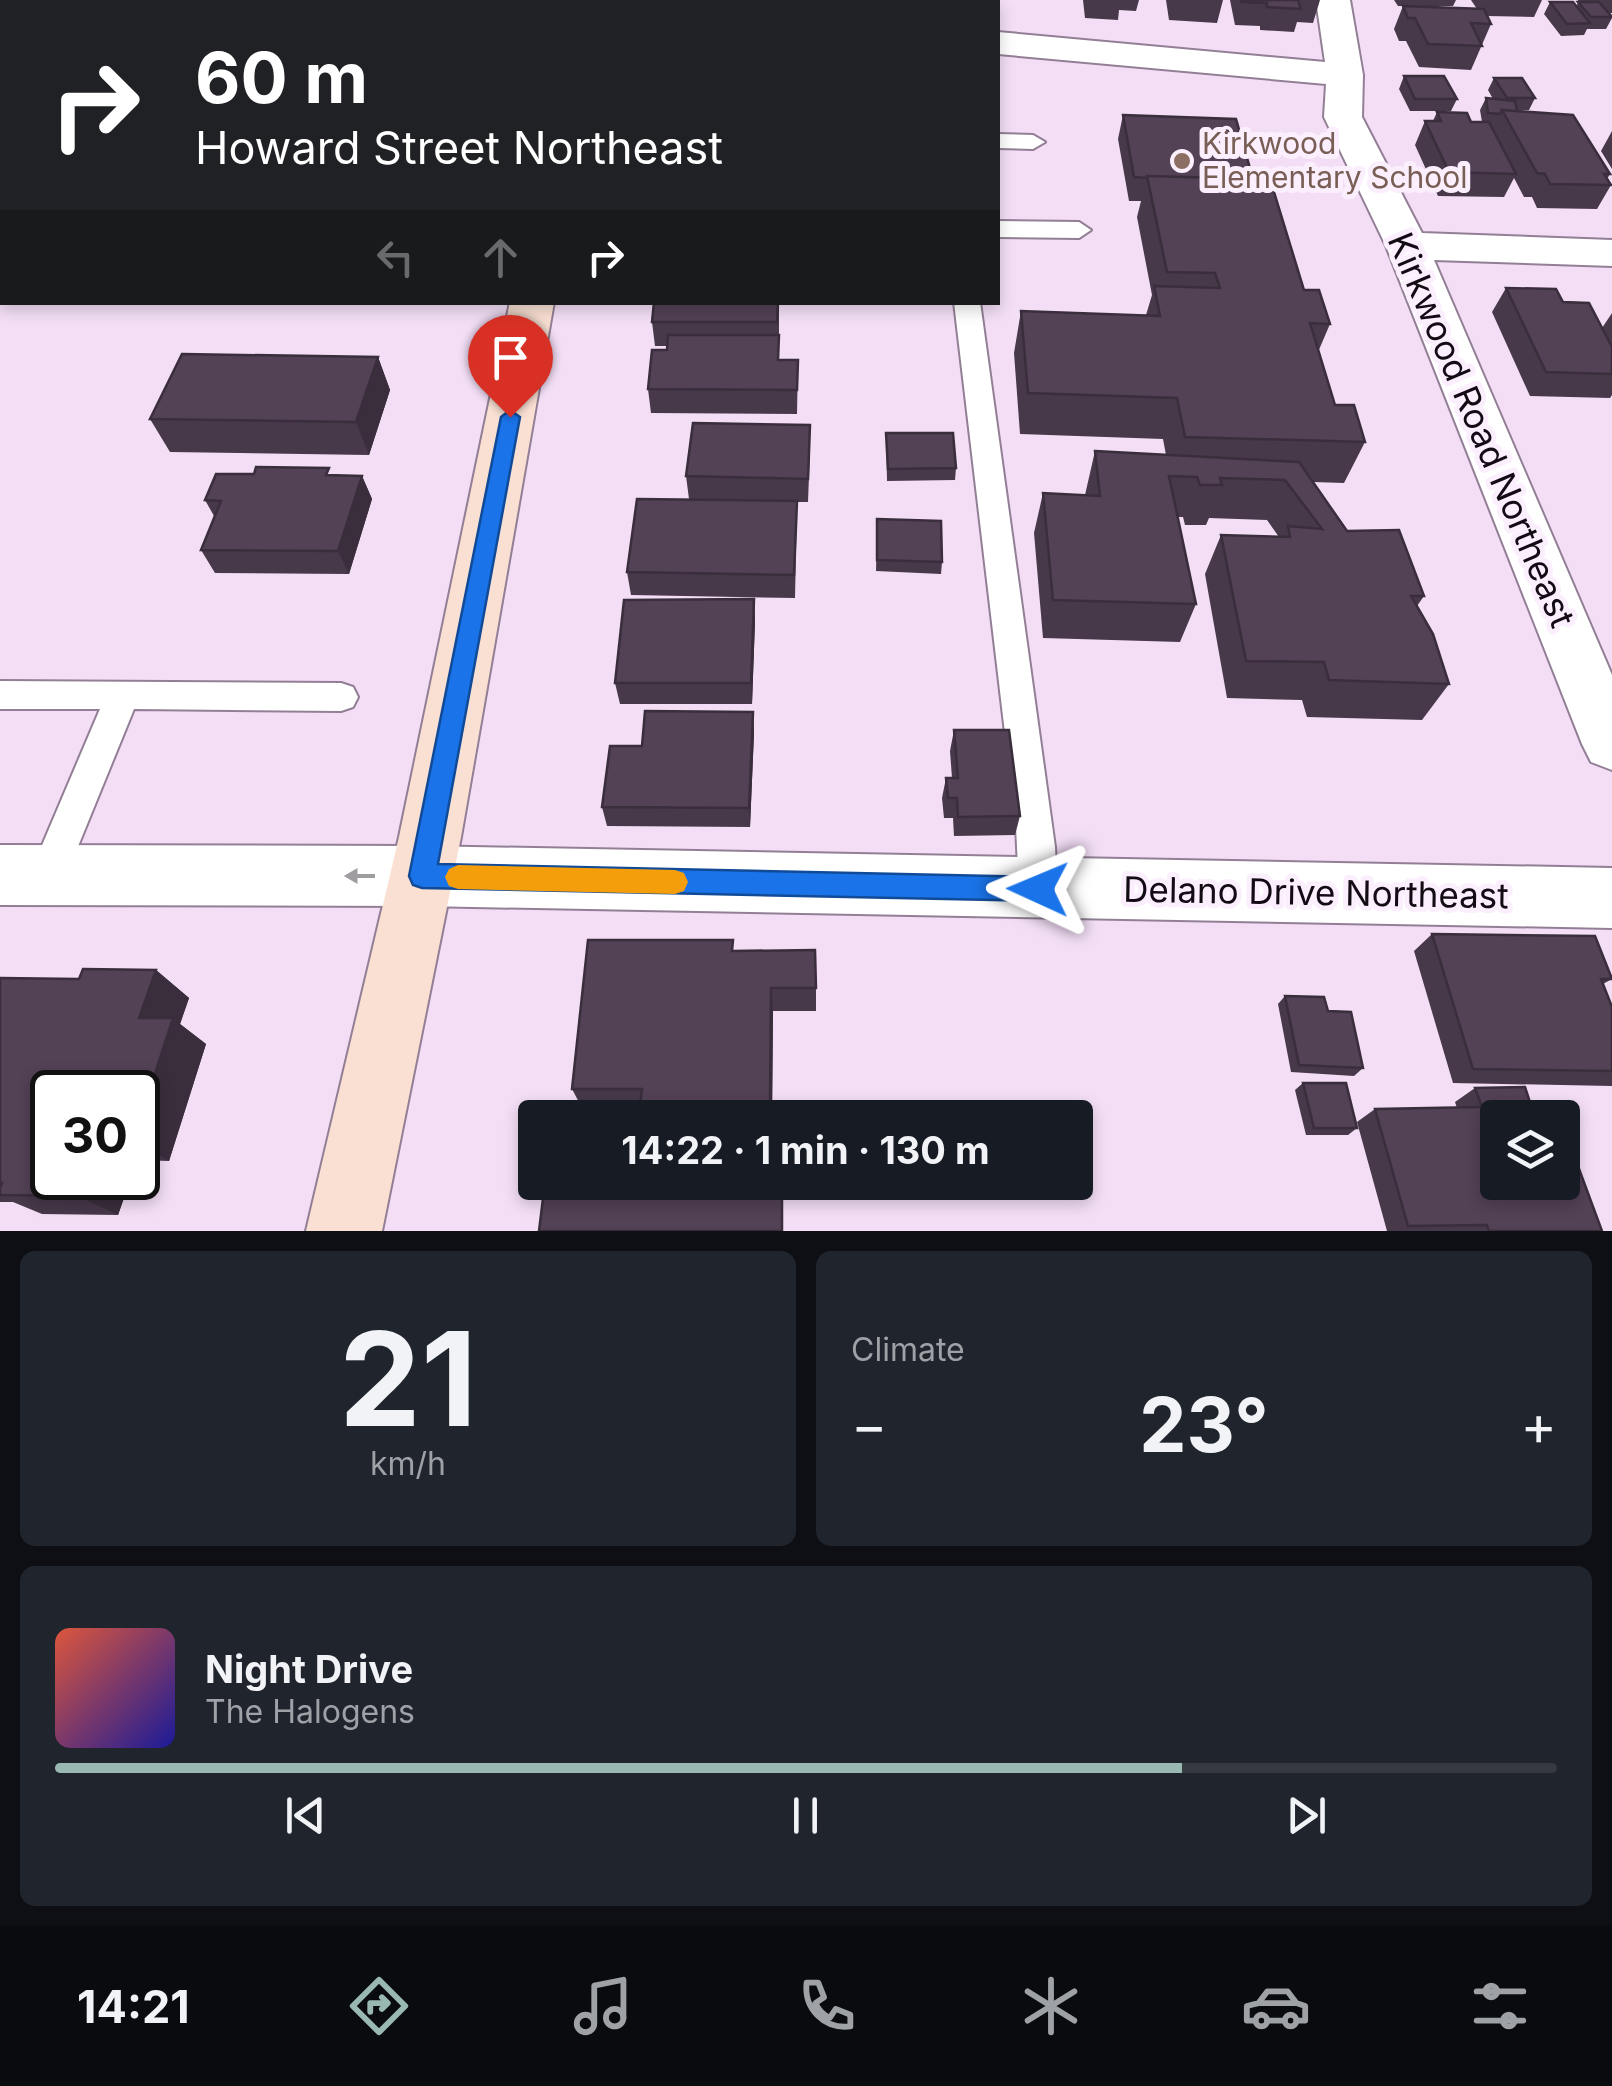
<!DOCTYPE html>
<html lang="en">
<head>
<meta charset="utf-8">
<style>
	:root { --surface:#171b24; --page:#20242c; --text:#f1f3f6; --muted:#9ea1a6; --line:#363941; --accent:#99b8b2 }
	body { margin:0; font-family:Inter,sans-serif; background:var(--page); color:var(--text); height:100vh; display:flex; flex-direction:column; font-size:38px; white-space:nowrap }
	* { box-sizing:border-box; margin:0 }
	p { font-size:32px; color:var(--muted) }
	.icon { flex:none; width:55px; height:55px; fill:none; stroke:currentColor; stroke-width:2; stroke-linecap:round; stroke-linejoin:round }
	.map { position:relative; height:1231px; overflow:hidden }
	.side { display:flex; flex-direction:column; gap:20px; padding:20px; background:#0d0f14; flex:1 }
	.side>* { flex:none }
	.guide { position:absolute; left:0px; top:0px; width:1000px; height:305px; box-shadow:0 5px 15px #0003; background:#202124; color:#fff; overflow:hidden }
	.buttons { position:absolute; left:1480px; top:1100px; display:grid; gap:20px }
	.buttons a { display:grid; place-items:center; width:100px; height:100px; border-radius:10px; background:var(--surface); box-shadow:0 5px 15px #0003; font-size:50px }
	.speed { position:absolute; left:30px; top:1070px; display:flex; gap:20px; font-size:50px; font-weight:700; text-align:center }
	.speed>* { display:grid; place-content:center; width:130px; height:130px; border-radius:50%; background:var(--surface); box-shadow:0 5px 15px #0003; line-height:1 }
	.speed .limit { border:5px solid #111; border-radius:15px; background:#fff; color:#111 }
	.pin { position:absolute; display:grid; place-items:center; width:85px; height:85px; color:#fff; margin:-102px -42px; border-radius:50% 50% 50% 0; rotate:-45deg; box-shadow:0 0 10px #0007 }
	.pin .icon { rotate:45deg }
	.me { position:absolute; width:110px; margin:-55px; rotate:271deg; stroke-linejoin:round; filter:drop-shadow(0 0 8px #0008) }
	.turn { display:flex; align-items:center; gap:35px; height:210px; padding:0 30px; font-size:45px }
	.turn .icon { width:130px; height:130px; stroke-width:2.5 }
	.turn b { display:block; font-size:70px; line-height:85px }
	.lanes { display:flex; align-items:center; height:95px; padding:0 30px; background:#0003; justify-content:center; gap:50px; direction:ltr }
	.lanes .off { opacity:.35 }
	.big { font-size:75px; font-weight:700; line-height:1.1 }
	.side .widget { flex:1; display:flex; flex-direction:column; justify-content:center; gap:15px; min-width:0; padding:0 35px; border-radius:15px; background:var(--page) }
	.side .dial { align-items:center; gap:0 }
	.dial b { font-size:130px; line-height:1 }
	.song { display:flex; align-items:center; gap:30px }
	.cover { width:120px; height:120px; border-radius:15px; background:linear-gradient(135deg,hsl(10 70% 55%),hsl(240 70% 35%)) }
	.played { height:10px; border-radius:5px; background:linear-gradient(90deg,var(--accent) 75%,var(--line) 75%) }
	.keys { display:flex; justify-content:space-around; direction:ltr }
	.heat { display:flex; justify-content:space-between; align-items:center; font-size:55px; direction:ltr }
	.side .tiles { flex:1; display:grid; gap:20px; grid-template-columns:1fr 1fr }
	.widget:last-child { grid-column:span 2 }
	.trip { position:absolute; left:518px; top:1100px; width:575px; height:100px; border-radius:10px; background:var(--surface); box-shadow:0 5px 15px #0003; font-weight:700; line-height:100px; text-align:center }
	.menu { display:flex; height:160px; justify-content:space-around; align-items:center; background:#090b0e; color:var(--muted) }
	.menu .icon { width:70px; height:70px }
	.menu .selected { color:var(--accent) }
	.menu b { font-size:45px; color:var(--text) }
	.map>svg:first-child { display:block }
	.lines { fill:none; stroke-linecap:round; stroke-linejoin:round }
	.lane-casing { stroke:#927f95; stroke-width:4 }
	.street-casing { stroke:#927f95; stroke-width:4 }
	.secondary-casing { stroke:#927f95; stroke-width:4 }
	.lane { fill:#fff; fill-rule:evenodd }
	.street { fill:#fff; fill-rule:evenodd }
	.secondary { fill:#fae0d3; fill-rule:evenodd }
	.wall { fill:#47384a }
	.shaded-wall { fill:#3a2e3c }
	.building { fill:#534156; stroke:#3a2e3c; stroke-width:2.5 }
	.oneway { fill:#a09da1 }
	.route { fill:#1a73e8; stroke:#114b97; stroke-width:2.5 }
	.slow { fill:#f59e0b }
	.education-dot { fill:#8d6e63; stroke:#fbeefd; stroke-width:4 }
	.labels { text-anchor:middle; stroke-width:10; stroke-linejoin:round; paint-order:stroke }
	.far-education-label { font-size:30px; fill:#785e54; stroke:#fbeefd; text-anchor:start }
	.street-label { font-size:35px; fill:#120b13; stroke:#fbeefd }
</style>
</head>
<body>
<div class="map">
<svg width="1612" height="1231" viewBox="0 0 1612 1231">
	<rect width="100%" height="100%" fill="#f3def6"/>
	<g class="lines">
		<defs>
			<path id="lane" d="M 998,134 L 1033,135 L 1045,142 L 1033,149 L 998,148 Z
				M 998,221 L 1079,222 L 1091,230 L 1079,238 L 998,237 Z
				M 954,302 L 980,302 L 1055,847 L 1057,889 L 1051,902 L 1038,907 L 1025,902 L 1019,889 L 1016,826 Z
				M 0,681 L 341,683 L 353,687 L 358,697 L 353,707 L 341,711 L 134,709 L 61,888 L 48,893 L 35,888 L 29,876 L 100,709 L 0,709 Z"/>
			<path id="street" d="M 1316,0 L 1350,0 L 1363,75 L 1362,117 L 1422,233 L 1612,240 L 1612,266 L 1434,260 L 1612,675 L 1612,770 L 1591,762 L 1582,744 L 1386,246 L 1324,117 L 1326,84 L 998,54 L 998,32 L 1325,62 Z
				M 0,174 L 2,174 L 2,198 L 0,198 Z
				M 0,845 L 422,846 L 1612,868 L 1612,928 L 422,906 L 0,905 Z"/>
			<path id="secondary" d="M 575,0 L 609,0 L 609,2 L 575,2 Z
				M 510,302 L 554,302 L 461,837 L 382,1231 L 306,1231 L 399,837 Z"/>
		</defs>
		<use href="#lane" class="lane-casing"/>
		<use href="#street" class="street-casing"/>
		<use href="#secondary" class="secondary-casing"/>
		<use href="#lane" class="lane"/>
		<use href="#street" class="street"/>
		<use href="#secondary" class="secondary"/>
	</g>
	<path class="wall" d="M 333,0 L 385,0 L 383,2 L 334,2 Z
		M 392,0 L 518,0 L 517,2 L 392,2 Z
		M 880,0 L 953,0 L 953,2 L 880,2 Z
		M 1083,0 L 1139,0 L 1136,11 L 1119,10 L 1118,20 L 1085,18 Z
		M 1166,0 L 1223,0 L 1217,23 L 1169,20 Z
		M 1230,0 L 1320,0 L 1313,23 L 1297,22 L 1294,32 L 1260,30 L 1260,26 L 1235,25 Z
		M 1394,0 L 1456,0 L 1453,6 L 1408,6 L 1477,9 L 1471,0 L 1542,0 L 1534,17 L 1487,16 L 1491,24 L 1471,70 L 1419,67 L 1406,41 L 1399,41 L 1394,29 L 1403,6 L 1398,6 Z
		M 1578,0 L 1612,0 L 1612,13 L 1610,13 L 1612,18 L 1606,29 L 1587,29 L 1584,35 L 1561,36 L 1544,14 L 1550,2 L 1577,6 Z
		M 1404,76 L 1457,99 L 1451,111 L 1410,111 L 1399,89 Z
		M 1494,78 L 1535,98 L 1529,110 L 1517,111 L 1610,174 L 1607,179 L 1611,185 L 1597,209 L 1537,208 L 1532,197 L 1524,197 L 1514,178 L 1504,197 L 1438,196 L 1415,145 L 1425,121 L 1433,121 L 1437,112 L 1471,122 L 1482,122 L 1480,110 L 1486,98 L 1493,99 L 1488,90 Z
		M 1123,115 L 1253,179 L 1304,290 L 1330,324 L 1318,352 L 1335,405 L 1365,442 L 1344,483 L 1313,482 L 1347,531 L 1424,596 L 1417,606 L 1449,684 L 1422,720 L 1307,717 L 1302,700 L 1227,698 L 1205,574 L 1221,535 L 1279,537 L 1267,520 L 1209,518 L 1206,525 L 1185,525 L 1183,517 L 1178,517 L 1196,604 L 1180,642 L 1043,638 L 1034,533 L 1043,493 L 1085,495 L 1095,451 L 1166,455 L 1163,439 L 1020,434 L 1014,353 L 1021,311 L 1146,315 L 1152,295 L 1137,217 L 1141,201 L 1129,201 L 1118,139 Z
		M 1612,131 L 1612,169 L 1601,151 Z
		M 0,222 L 2,222 L 2,302 L 46,302 L 45,304 L 0,304 Z
		M 1506,288 L 1563,302 L 1602,328 L 1612,313 L 1612,395 L 1610,398 L 1530,396 L 1492,312 Z
		M 779,302 L 779,360 L 798,360 L 797,414 L 651,413 L 648,389 L 667,350 L 667,346 L 655,346 L 652,322 Z
		M 378,357 L 390,390 L 369,455 L 170,452 L 150,419 Z
		M 886,433 L 956,468 L 955,480 L 887,481 Z
		M 810,449 L 808,502 L 797,502 L 795,598 L 631,595 L 627,572 L 689,499 L 686,476 Z
		M 333,475 L 362,476 L 372,499 L 349,574 L 215,573 L 201,550 L 214,516 L 205,500 Z
		M 877,519 L 942,562 L 941,574 L 876,571 Z
		M 754,599 L 755,621 L 752,704 L 620,704 L 615,683 Z
		M 753,712 L 754,733 L 750,827 L 607,826 L 602,807 L 642,746 Z
		M 954,730 L 1020,816 L 1015,835 L 954,836 L 953,818 L 944,818 L 942,798 L 946,778 L 952,778 L 950,751 Z
		M 1432,934 L 1612,979 L 1603,984 L 1612,1007 L 1612,1086 L 1453,1083 L 1414,951 Z
		M 734,951 L 816,988 L 816,1011 L 773,1011 L 772,1118 L 645,1118 L 641,1108 L 582,1108 L 572,1089 Z
		M 156,970 L 189,998 L 180,1024 L 206,1044 L 169,1161 L 138,1160 L 138,1092 L 52,1178 L 131,1178 L 118,1215 L 42,1214 L 13,1202 L 0,1202 L 0,978 L 79,979 Z
		M 1285,996 L 1328,1011 L 1363,1068 L 1354,1076 L 1291,1072 L 1278,1004 Z
		M 1303,1083 L 1357,1128 L 1348,1135 L 1306,1135 L 1295,1090 Z
		M 1475,1088 L 1535,1118 L 1602,1231 L 1387,1231 L 1357,1122 L 1375,1109 L 1457,1108 L 1455,1102 Z"/>
	<path class="shaded-wall" d="M 2,74 L 2,102 L 0,102 L 0,77 Z
		M 378,357 L 390,390 L 369,455 L 356,422 Z
		M 362,476 L 372,499 L 349,574 L 338,551 Z
		M 754,599 L 755,621 L 752,704 L 751,683 Z
		M 753,712 L 754,733 L 750,827 L 749,808 Z
		M 156,970 L 189,998 L 180,1024 L 206,1044 L 169,1161 L 138,1142 L 139,1018 Z
		M 771,988 L 773,1011 L 772,1118 L 770,1104 Z
		M 85,1178 L 131,1178 L 118,1215 L 78,1196 Z"/>
	<path class="building" d="M 412,0 L 497,0 L 496,2 L 411,2 Z
		M 1241,0 L 1298,0 L 1301,9 L 1267,7 L 1267,3 L 1241,2 Z
		M 1550,2 L 1573,2 L 1590,23 L 1567,24 Z
		M 1578,2 L 1599,2 L 1612,17 L 1591,17 Z
		M 1403,6 L 1484,9 L 1491,24 L 1471,23 L 1482,46 L 1428,44 L 1415,18 L 1408,18 Z
		M 0,54 L 2,54 L 2,74 L 0,77 Z
		M 1404,76 L 1444,76 L 1457,99 L 1415,99 Z
		M 1494,78 L 1522,78 L 1535,98 L 1507,98 Z
		M 1486,98 L 1515,101 L 1517,111 L 1502,110 L 1500,114 L 1488,113 Z
		M 1502,110 L 1573,115 L 1610,174 L 1604,174 L 1611,185 L 1550,184 L 1545,174 L 1537,173 Z
		M 1437,112 L 1467,113 L 1471,122 L 1489,122 L 1516,174 L 1449,172 L 1425,121 L 1441,121 Z
		M 1123,115 L 1236,119 L 1253,179 L 1147,176 L 1147,178 L 1134,177 Z
		M 1147,176 L 1270,179 L 1304,290 L 1319,290 L 1330,324 L 1310,323 L 1335,405 L 1354,405 L 1365,442 L 1185,437 L 1177,398 L 1028,393 L 1021,311 L 1160,316 L 1154,286 L 1220,288 L 1215,273 L 1167,272 Z
		M 0,222 L 2,222 L 2,280 L 0,280 Z
		M 1506,288 L 1556,289 L 1563,302 L 1589,303 L 1612,347 L 1612,374 L 1546,372 Z
		M 654,302 L 778,302 L 777,322 L 652,322 Z
		M 668,335 L 779,335 L 778,360 L 798,360 L 797,390 L 648,389 L 652,350 L 667,350 Z
		M 182,354 L 378,357 L 356,422 L 150,419 Z
		M 693,423 L 810,425 L 808,479 L 686,476 Z
		M 886,433 L 953,433 L 956,468 L 888,469 Z
		M 1095,451 L 1299,462 L 1347,531 L 1399,530 L 1424,596 L 1411,596 L 1433,634 L 1449,684 L 1329,680 L 1324,662 L 1246,661 L 1221,535 L 1290,537 L 1288,526 L 1322,529 L 1285,480 L 1220,478 L 1222,485 L 1200,485 L 1197,477 L 1169,476 L 1196,604 L 1053,600 L 1043,493 L 1100,496 Z
		M 256,467 L 329,468 L 326,475 L 362,476 L 338,551 L 201,550 L 221,501 L 205,500 L 216,474 L 254,474 Z
		M 637,499 L 797,501 L 794,575 L 627,572 Z
		M 877,519 L 941,521 L 942,562 L 877,560 Z
		M 754,599 L 751,683 L 615,683 L 624,600 Z
		M 645,711 L 753,712 L 749,808 L 602,807 L 610,746 L 642,746 Z
		M 954,730 L 1009,730 L 1020,816 L 958,817 L 957,798 L 948,798 L 946,778 L 958,778 Z
		M 1432,934 L 1595,936 L 1612,979 L 1601,979 L 1612,1007 L 1612,1071 L 1473,1069 Z
		M 588,940 L 733,940 L 732,951 L 815,950 L 816,988 L 771,988 L 770,1104 L 640,1106 L 642,1089 L 572,1089 Z
		M 83,969 L 156,970 L 139,1018 L 173,1018 L 138,1126 L 138,1092 L 52,1092 L 52,1178 L 85,1178 L 78,1196 L 0,1195 L 0,1188 L 2,1183 L 0,1183 L 0,978 L 79,979 Z
		M 1285,996 L 1324,997 L 1328,1011 L 1351,1012 L 1363,1068 L 1299,1065 Z
		M 1303,1083 L 1346,1083 L 1357,1128 L 1314,1128 Z
		M 1525,1087 L 1535,1118 L 1498,1118 L 1498,1182 L 1562,1182 L 1562,1123 L 1602,1231 L 1489,1231 L 1487,1225 L 1408,1226 L 1375,1109 L 1482,1107 L 1475,1088 Z
		M 933,1115 L 934,1118 L 905,1116 Z
		M 545,1182 L 782,1184 L 782,1231 L 539,1231 Z"/>
	<defs><path id="oneway-solid" d="M-6-.8H1V-3.2L6.5 0L1 3.2V.8H-6Z" transform="scale(2.5)"/></defs>
	<use class="oneway" href="#oneway-solid" transform="translate(360 876) rotate(180)"/>
	<path class="route" d="M 510,410 L 520,417 L 438,864 L 1038,877 L 1047,880 L 1051,889 L 1047,898 L 1038,901 L 422,888 L 413,885 L 409,876 L 501,417 Z"/>
	<path class="slow" d="M 458,865 L 675,870 L 684,873 L 688,882 L 684,891 L 675,894 L 458,889 L 449,886 L 445,877 L 449,869 Z"/>
	<circle class="education-dot" cx="1182" cy="161" r="10"/>
	<g class="labels">
		<g class="far-education-label">
			<text x="1202" y="154">Kirkwood<tspan x="1202" dy="34">Elementary School</tspan></text>
		</g>
		<g class="street-label">
			<text transform="translate(1481 430) rotate(67)" y="12">Kirkwood Road Northeast</text>
			<text transform="translate(1316 893) rotate(1)" y="12">Delano Drive Northeast</text>
		</g>
	</g>
</svg>
<div class="buttons">
<a><svg class="icon" aria-label="layers" viewBox="0 0 24 24"><path d="M12 4l9 5-9 5-9-5zM3 14l9 5 9-5"/></svg></a>
</div>
<div class="speed"><div class="limit">30</div></div>
<div class="pin" style="left:510px;top:417px;background:#d93025"><svg class="icon" aria-label="arrive" viewBox="0 0 24 24"><path d="M6 21V4h12l-3 4 3 4H6"/></svg></div>
<svg class="me" style="left:1038px;top:889px" viewBox="-20 -20 40 40"><path d="M0-17L14 15 0 8-14 15z" fill="#1a73e8" stroke="#fff" stroke-width="4"/></svg>
<div class="trip">14:22 · 1 min · 130 m</div>
<div class="guide">
<div class="turn"><svg class="icon" aria-label="right" viewBox="0 0 24 24"><path d="M7 20v-9h11M14 6l5 5-5 5"/></svg><div><b>60 m</b>Howard Street Northeast</div></div>
<div class="lanes"><svg class="icon off" aria-label="left" viewBox="0 0 24 24"><path d="M17 20v-9H6M10 6l-5 5 5 5"/></svg><svg class="icon off" aria-label="ahead" viewBox="0 0 24 24"><path d="M12 20V5M6 11l6-6 6 6"/></svg><svg class="icon" aria-label="right" viewBox="0 0 24 24"><path d="M7 20v-9h11M14 6l5 5-5 5"/></svg></div>
</div>
</div>
<section class="side">
<div class="tiles">
<div class="widget dial"><b>21</b><p>km/h</p></div>
<div class="widget"><p>Climate</p>
<div class="heat"><a>−</a><b class="big">23°</b><a>+</a></div>
</div>
<div class="widget">
<div class="song"><i class="cover"></i><div><b>Night Drive</b><p>The Halogens</p></div></div>
<div class="played"></div>
<div class="keys"><svg class="icon" aria-label="previous" viewBox="0 0 24 24"><path d="M18 5L8 12l10 7zM5 5v14"/></svg><svg class="icon" aria-label="pause" viewBox="0 0 24 24"><path d="M8 5v14M16 5v14"/></svg><svg class="icon" aria-label="next" viewBox="0 0 24 24"><path d="M6 5l10 7-10 7zM19 5v14"/></svg></div>
</div>
</div>
</section>
<nav class="menu">
<b>14:21</b>
<svg class="icon selected" aria-label="directions" viewBox="0 0 24 24"><path d="M12 3l9 9-9 9-9-9zM9 14v-3h6M13 9l2 2-2 2"/></svg>
<svg class="icon" aria-label="music" viewBox="0 0 24 24"><path d="M9 18V5l10-2v13"/><circle cx="6" cy="18" r="3"/><circle cx="16" cy="16" r="3"/></svg>
<svg class="icon" aria-label="phone" viewBox="0 0 24 24"><path d="M5 4h4l2 5-3 2q2 4 5 5l2-3 5 2v4C11 20 4 13 5 4z"/></svg>
<svg class="icon" aria-label="climate" viewBox="0 0 24 24"><path d="M12 3v18M4 7l16 10M4 17L20 7"/></svg>
<svg class="icon" aria-label="car" viewBox="0 0 24 24"><path d="M5 17H2v-5l4-1 3-4h7l3 4 3 1v5h-3M9 17h6M6 11h13"/><circle cx="7" cy="17" r="2"/><circle cx="17" cy="17" r="2"/></svg>
<svg class="icon" aria-label="filters" viewBox="0 0 24 24"><path d="M4 7h16M4 17h16"/><circle cx="9" cy="7" r="2"/><circle cx="15" cy="17" r="2"/></svg>
</nav>
</body>
</html>
